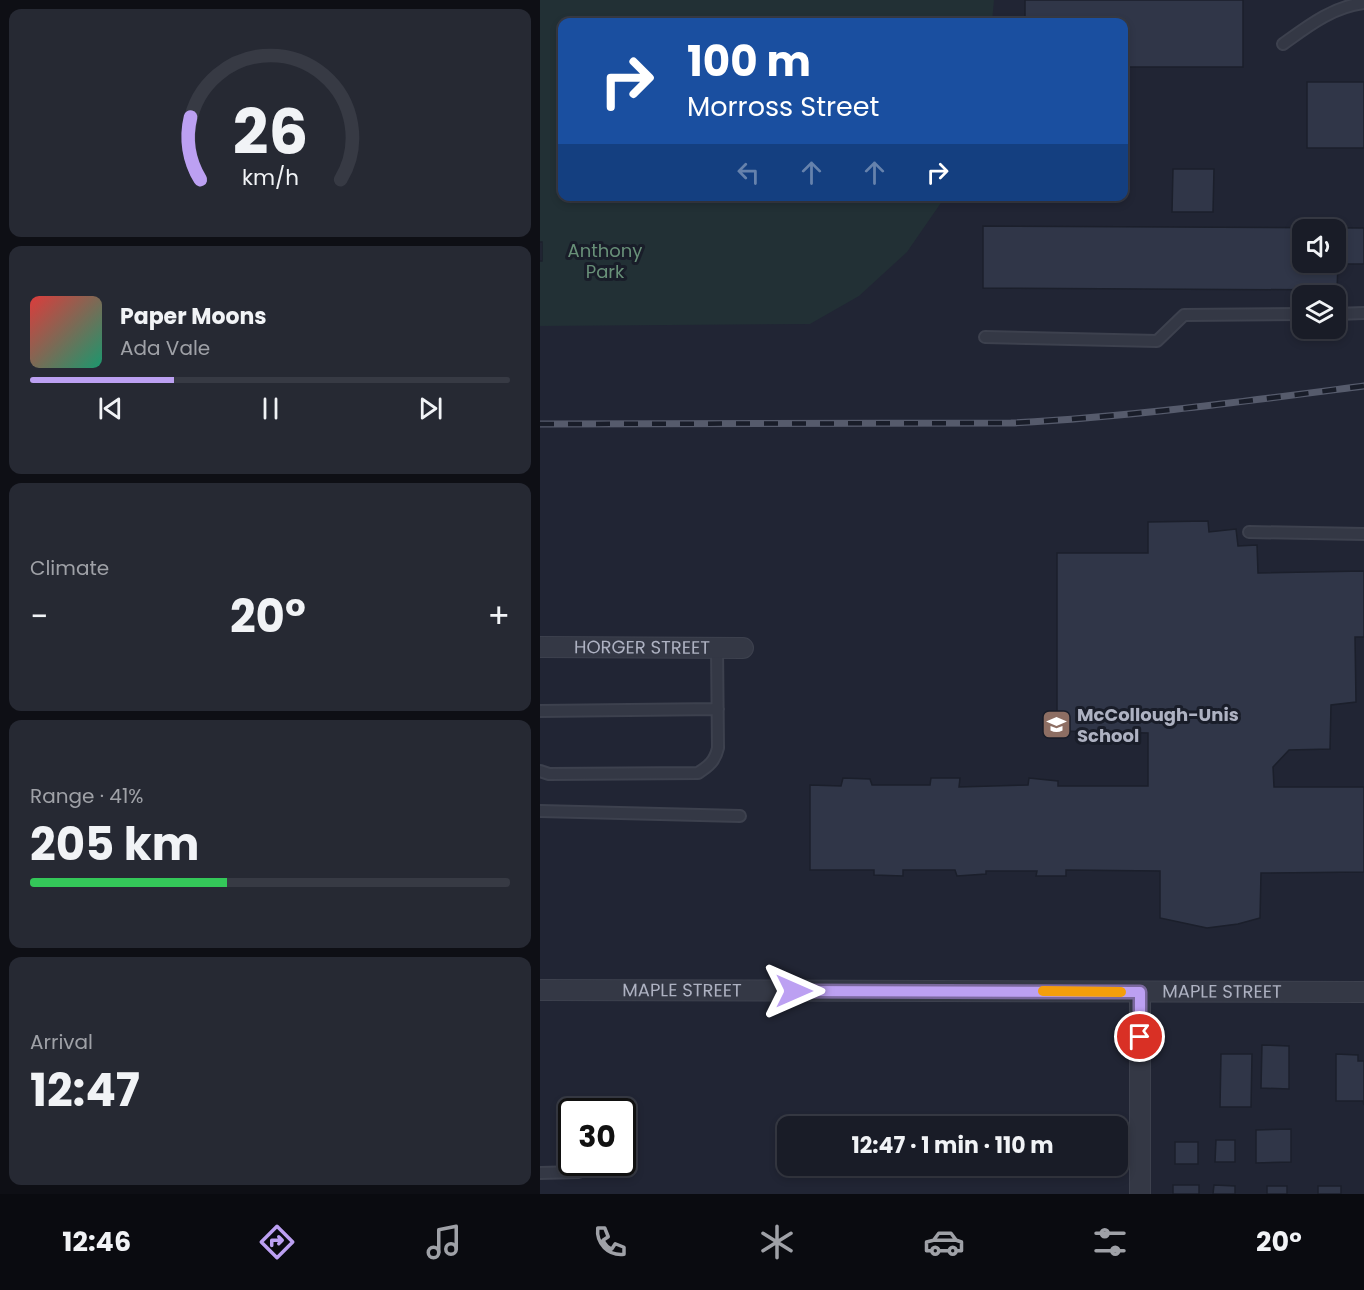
<!DOCTYPE html>
<html lang="en">
<head>
<meta charset="utf-8">
<style>
	:root { --surface:#191c27; --page:#262933; --text:#f1f3f6; --muted:#9fa1a7; --line:#373a44; --accent:#bca0f2 }
	body { margin:0; font-family:Poppins,sans-serif; background:var(--page); color:var(--text); height:100vh; display:flex; flex-direction:column; font-size:22px; white-space:nowrap }
	* { box-sizing:border-box; margin:0 }
	p { font-size:20px; color:var(--muted) }
	.icon { flex:none; width:33px; height:33px; fill:none; stroke:currentColor; stroke-width:2; stroke-linecap:round; stroke-linejoin:round }
	.map { position:relative; flex:1; overflow:hidden }
	.drawer { display:flex; flex-direction:column; gap:9px; padding:9px; background:#0e0f15; width:540px }
	.drawer>* { flex:none }
	.guide { position:absolute; left:18px; top:18px; width:570px; height:183px; border-radius:12px; box-shadow:0 3px 9px #0003,0 0 0 2px var(--line); background:#1a4fa0; color:#fff; overflow:hidden }
	.buttons { position:absolute; left:752px; top:219px; display:grid; gap:12px }
	.buttons a { display:grid; place-items:center; width:54px; height:54px; border-radius:12px; background:var(--surface); box-shadow:0 3px 9px #0003,0 0 0 2px var(--line); font-size:30px }
	.speed { position:absolute; left:18px; top:1098px; display:flex; gap:12px; font-size:30px; font-weight:700; text-align:center }
	.speed>* { display:grid; place-content:center; width:78px; height:78px; border-radius:50%; background:var(--surface); box-shadow:0 3px 9px #0003,0 0 0 2px var(--line); line-height:1 }
	.speed .limit { border:3px solid #111; border-radius:9px; background:#fff; color:#111 }
	.pin { position:absolute; display:grid; place-items:center; width:51px; height:51px; color:#fff; margin:-26px; border:3px solid #fff; border-radius:50%; box-shadow:0 2px 6px #0007 }
	.me { position:absolute; width:66px; margin:-33px; rotate:90deg; stroke-linejoin:round; filter:drop-shadow(0 0 4px #0008) }
	.turn { display:flex; align-items:center; gap:21px; height:126px; padding:0 30px; font-size:27px }
	.turn .icon { width:78px; height:78px; stroke-width:2.5 }
	.turn b { display:block; font-size:42px; line-height:51px }
	.lanes { display:flex; align-items:center; height:57px; padding:0 30px; background:#0003; justify-content:center; gap:30px; direction:ltr }
	.lanes .off { opacity:.35 }
	.big { font-size:45px; font-weight:700; line-height:1.1 }
	.drawer .card { flex:1; display:flex; flex-direction:column; justify-content:center; gap:9px; min-width:0; padding:0 21px; border-radius:12px; background:var(--page) }
	.drawer .dial { align-items:center; gap:0 }
	.dial svg { height:156px; overflow:visible; fill:none; stroke:var(--line); stroke-width:7; stroke-linecap:round; text-anchor:middle }
	.dial text { fill:var(--text); stroke:none }
	.song { display:flex; align-items:center; gap:18px }
	.cover { width:72px; height:72px; border-radius:9px; background:linear-gradient(135deg,hsl(0 70% 55%),hsl(160 70% 35%)) }
	.played { height:6px; border-radius:3px; background:linear-gradient(90deg,var(--accent) 30%,var(--line) 30%) }
	.keys { display:flex; justify-content:space-around; direction:ltr }
	.heat { display:flex; justify-content:space-between; align-items:center; font-size:33px; direction:ltr }
	.charge { height:9px; border-radius:4px; background:linear-gradient(90deg,#34c759 41%,var(--line) 0) }
	.trip { position:absolute; left:237px; top:1116px; width:351px; height:60px; border-radius:12px; background:var(--surface); box-shadow:0 3px 9px #0003,0 0 0 2px var(--line); font-weight:700; line-height:60px; text-align:center }
	.tabs { display:flex; height:96px; justify-content:space-around; align-items:center; background:#0a0b10; color:var(--muted) }
	.tabs .icon { width:42px; height:42px }
	.tabs .on { color:var(--accent) }
	.tabs b { font-size:27px; color:var(--text) }
	main { display:flex; flex:1; min-height:0 }
	.map>svg:first-child { display:block }
	.green { fill:#223035 }
	.building { fill:#303648; stroke:#1b1f2b; stroke-width:1.5; fill-rule:evenodd }
	.lines { fill:none; stroke-linecap:round; stroke-linejoin:round }
	.lane-casing { stroke:#3d414e; stroke-width:14 }
	.street-casing { stroke:#3d414e; stroke-width:22 }
	.lane { stroke:#343845; stroke-width:10 }
	.street { stroke:#343845; stroke-width:20 }
	.rail-casing { stroke:#565b6c; stroke-width:7 }
	.rail { stroke:#191d29; stroke-width:4.5; stroke-dasharray:14; stroke-linecap:butt }
	.route-casing { stroke:#7a689d; stroke-width:15 }
	.route { stroke:#bca0f2; stroke-width:10 }
	.slow { stroke:#f59e0b; stroke-width:10 }
	.labels { text-anchor:middle; stroke-width:6; stroke-linejoin:round; paint-order:stroke }
	.park-label { font-size:18px; fill:#689078; stroke:#191d29 }
	.street-label { font-size:18px; fill:#aeb2c2; stroke:#191d29 }
	.poi-label { font-size:18px; font-weight:bold; fill:#aeb2c2; stroke:#191d29; text-anchor:start }
</style>
</head>
<body>
<main>
<section class="drawer">
<div class="card dial"><svg viewBox="0 0 100 80">
<path d="M14 69A42 42 0 1 1 86 69"/>
<path d="M14 69A42 42 0 0 1 9 37" stroke="#bca0f2"/>
<text x="50" y="56" font-size="32" font-weight="700">26</text>
<text x="50" y="72" font-size="11">km/h</text>
</svg></div>
<div class="card">
<div class="song"><i class="cover"></i><div><b>Paper Moons</b><p>Ada Vale</p></div></div>
<div class="played"></div>
<div class="keys"><svg class="icon" aria-label="previous" viewBox="0 0 24 24"><path d="M18 5L8 12l10 7zM5 5v14"/></svg><svg class="icon" aria-label="pause" viewBox="0 0 24 24"><path d="M8 5v14M16 5v14"/></svg><svg class="icon" aria-label="next" viewBox="0 0 24 24"><path d="M6 5l10 7-10 7zM19 5v14"/></svg></div>
</div>
<div class="card"><p>Climate</p>
<div class="heat"><a>−</a><b class="big">20°</b><a>+</a></div>
</div>
<div class="card"><p>Range · 41%</p><b class="big">205 km</b><div class="charge"></div></div>
<div class="card"><p>Arrival</p><b class="big">12:47</b></div>
</section>
<div class="map">
<svg width="824" height="1194" viewBox="0 0 824 1194">
	<rect width="100%" height="100%" fill="#212534"/>
	<path class="green" d="M 0,0 L 454,0 L 452,22 L 22,22 L 22,196 L 405,197 L 367,252 L 319,296 L 270,324 L 0,326 Z"/>
	<path class="building" d="M 485,0 L 703,0 L 703,67 L 584,67 L 584,22 L 485,22 Z
		M 767,82 L 824,82 L 824,148 L 767,148 Z
		M 633,169 L 674,169 L 673,212 L 632,212 Z
		M 443,226 L 824,228 L 824,264 L 798,264 L 797,290 L 443,288 ZM 762,230 L 795,230 L 795,262 L 762,262 Z
		M 0,242 L 2,242 L 2,261 L 0,261 Z
		M 668,521 L 669,532 L 696,529 L 698,546 L 717,545 L 718,573 L 824,571 L 824,637 L 815,637 L 816,702 L 791,705 L 790,749 L 749,750 L 733,767 L 734,787 L 824,787 L 824,872 L 721,873 L 720,918 L 698,924 L 667,928 L 620,918 L 620,871 L 526,870 L 526,876 L 496,876 L 497,871 L 446,871 L 446,874 L 417,876 L 415,870 L 363,870 L 363,876 L 334,875 L 334,870 L 270,870 L 270,785 L 301,786 L 303,778 L 330,779 L 332,785 L 390,785 L 391,778 L 420,778 L 419,787 L 488,785 L 489,778 L 518,781 L 518,786 L 608,786 L 608,733 L 517,731 L 517,553 L 608,553 L 608,522 Z
		M 722,1045 L 749,1046 L 749,1089 L 721,1088 Z
		M 681,1054 L 712,1054 L 711,1107 L 680,1107 Z
		M 796,1054 L 818,1055 L 818,1061 L 824,1061 L 824,1105 L 823,1101 L 796,1101 Z
		M 751,1129 L 751,1162 L 716,1163 L 716,1130 Z
		M 676,1140 L 695,1140 L 695,1162 L 675,1162 Z
		M 635,1142 L 658,1142 L 658,1164 L 635,1164 Z
		M 633,1185 L 659,1185 L 659,1194 L 633,1194 Z
		M 674,1185 L 695,1186 L 695,1194 L 673,1194 Z
		M 727,1186 L 747,1186 L 747,1194 L 727,1194 Z
		M 778,1186 L 801,1186 L 801,1194 L 778,1194 Z"/>
	<g class="lines">
		<defs>
			<path id="lane" d="M 743,44 C 768,26 792,7 824,3
				M 795,314 L 824,313
				M 445,337 L 617,341 L 644,315 L 762,314
				M 709,532 L 824,534
				M 0,711 L 178,709
				M 0,771 L 9,774 L 158,773 C 169,766 175,761 178,748 L 177,648
				M 0,811 L 200,816
				M 0,1173 L 39,1172"/>
			<g id="street">
				<path id="s1" d="M 0,647 L 203,648"/>
				<path id="s2" d="M 0,990 L 824,992"/>
				<path d="M 600,1194 L 600,992"/>
			</g>
		</defs>
		<use href="#lane" class="lane-casing"/>
		<use href="#street" class="street-casing"/>
		<use href="#lane" class="lane"/>
		<use href="#street" class="street"/>
		<defs>
			<path id="rail" d="M 0,424 L 471,423 C 589,417 707,401 824,386"/>
		</defs>
		<use href="#rail" class="rail-casing"/>
		<use href="#rail" class="rail"/>
	</g>
	<g class="lines">
		<defs>
			<path id="route" d="M 254,991 L 600,992 L 600,1037"/>
		</defs>
		<use href="#route" class="route-casing"/>
		<use href="#route" class="route"/>
		<path class="slow" d="M 503,991 L 581,992"/>
	</g>
	<defs>
		<symbol id="school-square" viewBox="-11 -11 22 22"><rect x="-9" y="-9" width="18" height="18" rx="4" fill="#8d6e63" stroke="#191d29"/><path d="M0-5L7-2L0 1L-7-2ZM-4 1L0 2.5L4 1V4Q0 6-4 4Z" fill="#fff"/></symbol>
	</defs>
	<g fill-rule="evenodd">
		<use href="#school-square" x="500" y="708" width="33" height="33"/>
	</g>
	<g class="labels">
		<g class="park-label">
			<text x="65" y="257">Anthony<tspan x="65" dy="21">Park</tspan></text>
		</g>
		<g class="street-label">
			<text dy="6" stroke="none"><textPath href="#s1" startOffset="102">HORGER STREET</textPath></text>
			<text dy="6" stroke="none"><textPath href="#s2" startOffset="142">MAPLE STREET</textPath></text>
			<text dy="6" stroke="none"><textPath href="#s2" startOffset="682">MAPLE STREET</textPath></text>
		</g>
		<g class="poi-label">
			<text x="537" y="721">McCollough-Unis<tspan x="537" dy="21">School</tspan></text>
		</g>
	</g>
</svg>
<div class="buttons">
<a><svg class="icon" aria-label="sound" viewBox="0 0 24 24"><path d="M4 9h4l5-4v14l-5-4H4zM17 9q2 3 0 6"/></svg></a>
<a><svg class="icon" aria-label="layers" viewBox="0 0 24 24"><path d="M12 4l9 5-9 5-9-5zM3 14l9 5 9-5"/></svg></a>
</div>
<div class="speed"><div class="limit">30</div></div>
<div class="pin" style="left:600px;top:1037px;background:#d93025"><svg class="icon" aria-label="arrive" viewBox="0 0 24 24"><path d="M6 21V4h12l-3 4 3 4H6"/></svg></div>
<svg class="me" style="left:254px;top:991px" viewBox="-20 -20 40 40"><path d="M0-17L14 15 0 8-14 15z" fill="#bca0f2" stroke="#fff" stroke-width="4"/></svg>
<div class="trip">12:47 · 1 min · 110 m</div>
<div class="guide">
<div class="turn"><svg class="icon" aria-label="right" viewBox="0 0 24 24"><path d="M7 20v-9h11M14 6l5 5-5 5"/></svg><div><b>100 m</b>Morross Street</div></div>
<div class="lanes"><svg class="icon off" aria-label="left" viewBox="0 0 24 24"><path d="M17 20v-9H6M10 6l-5 5 5 5"/></svg><svg class="icon off" aria-label="ahead" viewBox="0 0 24 24"><path d="M12 20V5M6 11l6-6 6 6"/></svg><svg class="icon off" aria-label="ahead" viewBox="0 0 24 24"><path d="M12 20V5M6 11l6-6 6 6"/></svg><svg class="icon" aria-label="right" viewBox="0 0 24 24"><path d="M7 20v-9h11M14 6l5 5-5 5"/></svg></div>
</div>
</div>
</main>
<nav class="tabs">
<b>12:46</b>
<svg class="icon on" aria-label="directions" viewBox="0 0 24 24"><path d="M12 3l9 9-9 9-9-9zM9 14v-3h6M13 9l2 2-2 2"/></svg>
<svg class="icon" aria-label="music" viewBox="0 0 24 24"><path d="M9 18V5l10-2v13"/><circle cx="6" cy="18" r="3"/><circle cx="16" cy="16" r="3"/></svg>
<svg class="icon" aria-label="phone" viewBox="0 0 24 24"><path d="M5 4h4l2 5-3 2q2 4 5 5l2-3 5 2v4C11 20 4 13 5 4z"/></svg>
<svg class="icon" aria-label="climate" viewBox="0 0 24 24"><path d="M12 3v18M4 7l16 10M4 17L20 7"/></svg>
<svg class="icon" aria-label="car" viewBox="0 0 24 24"><path d="M5 17H2v-5l4-1 3-4h7l3 4 3 1v5h-3M9 17h6M6 11h13"/><circle cx="7" cy="17" r="2"/><circle cx="17" cy="17" r="2"/></svg>
<svg class="icon" aria-label="filters" viewBox="0 0 24 24"><path d="M4 7h16M4 17h16"/><circle cx="9" cy="7" r="2"/><circle cx="15" cy="17" r="2"/></svg>
<b>20°</b>
</nav>
</body>
</html>
